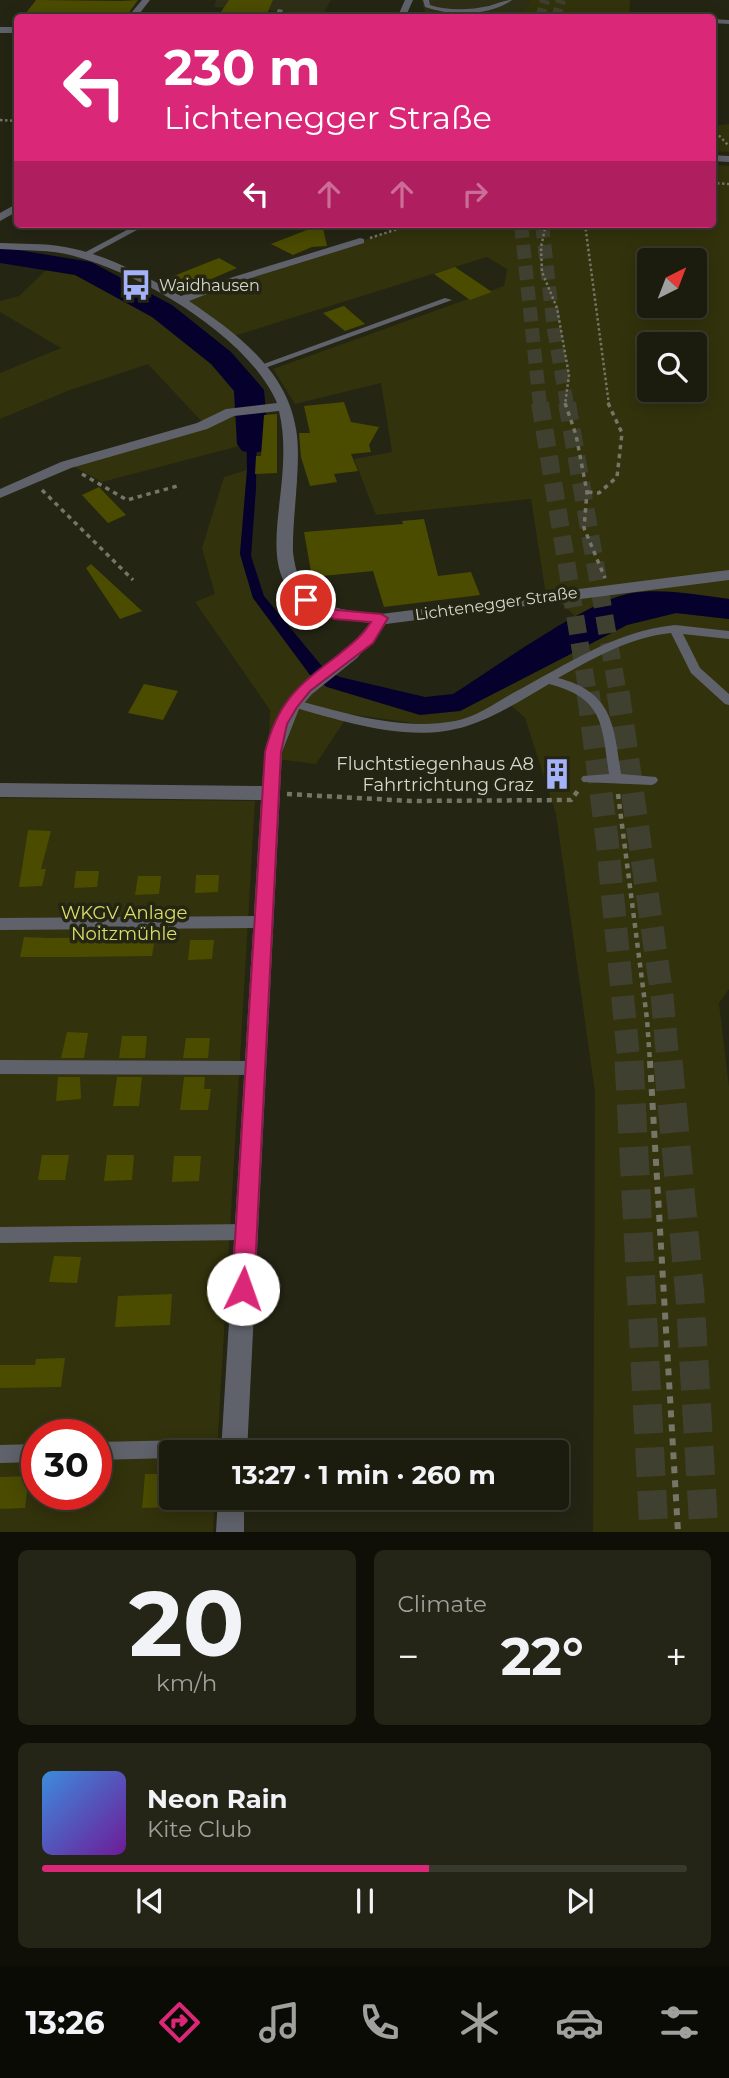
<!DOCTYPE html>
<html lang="en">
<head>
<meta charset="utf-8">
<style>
	:root { --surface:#1b1c0e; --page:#242517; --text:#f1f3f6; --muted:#a0a19e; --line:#393a2e; --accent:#db2777 }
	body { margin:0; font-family:Montserrat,sans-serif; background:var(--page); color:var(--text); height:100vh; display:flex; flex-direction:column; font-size:26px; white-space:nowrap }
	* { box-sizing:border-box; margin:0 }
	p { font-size:23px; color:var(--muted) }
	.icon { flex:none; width:38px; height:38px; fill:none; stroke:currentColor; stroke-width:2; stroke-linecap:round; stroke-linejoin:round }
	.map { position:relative; height:1532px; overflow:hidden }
	.panel { display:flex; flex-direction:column; gap:18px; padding:18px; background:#0f0f08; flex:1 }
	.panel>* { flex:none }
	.top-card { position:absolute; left:14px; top:14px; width:702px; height:214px; border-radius:7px; box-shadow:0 4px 18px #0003,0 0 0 2px var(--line); background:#db2777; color:#fff; overflow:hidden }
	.needle { width:46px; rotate:42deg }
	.tools { position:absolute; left:637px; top:248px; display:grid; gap:14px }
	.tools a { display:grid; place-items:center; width:70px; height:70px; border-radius:7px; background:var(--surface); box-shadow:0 4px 18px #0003,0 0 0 2px var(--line); font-size:35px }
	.speed { position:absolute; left:21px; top:1419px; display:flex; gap:14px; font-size:35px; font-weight:700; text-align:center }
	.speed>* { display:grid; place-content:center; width:91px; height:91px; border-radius:50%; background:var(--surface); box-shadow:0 4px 18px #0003,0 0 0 2px var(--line); line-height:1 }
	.speed .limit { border:10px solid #d22; background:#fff; color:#111 }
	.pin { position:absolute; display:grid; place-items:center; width:60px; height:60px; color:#fff; margin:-30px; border:4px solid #fff; border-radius:50%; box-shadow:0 2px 7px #0007 }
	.me { position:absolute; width:77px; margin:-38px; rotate:3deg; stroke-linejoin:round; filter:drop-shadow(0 0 5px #0008) }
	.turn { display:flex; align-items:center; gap:24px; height:147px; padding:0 35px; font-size:32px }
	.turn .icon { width:91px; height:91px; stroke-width:2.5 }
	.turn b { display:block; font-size:49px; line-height:60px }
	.lanes { display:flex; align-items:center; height:66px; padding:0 35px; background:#0003; justify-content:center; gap:35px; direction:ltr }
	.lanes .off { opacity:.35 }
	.big { font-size:52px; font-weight:700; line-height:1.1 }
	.panel .tile { flex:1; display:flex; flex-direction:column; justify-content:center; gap:10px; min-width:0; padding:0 24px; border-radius:10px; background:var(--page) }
	.panel .dial { align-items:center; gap:0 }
	.dial b { font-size:91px; line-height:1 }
	.song { display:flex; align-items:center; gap:21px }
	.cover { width:84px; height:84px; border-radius:10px; background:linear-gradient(135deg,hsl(210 70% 55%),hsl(280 70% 35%)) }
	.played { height:7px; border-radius:4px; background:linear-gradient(90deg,var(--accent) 60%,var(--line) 60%) }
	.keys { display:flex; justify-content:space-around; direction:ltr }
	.heat { display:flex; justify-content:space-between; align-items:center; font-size:38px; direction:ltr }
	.panel .tiles { flex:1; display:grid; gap:18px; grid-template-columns:1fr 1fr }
	.tile:last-child { grid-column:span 2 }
	.trip { position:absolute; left:159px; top:1440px; width:410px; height:70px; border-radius:7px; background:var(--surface); box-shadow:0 4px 18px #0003,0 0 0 2px var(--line); font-weight:700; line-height:70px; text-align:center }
	.tab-bar { display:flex; height:112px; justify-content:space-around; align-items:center; background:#0b0b06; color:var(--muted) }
	.tab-bar .icon { width:49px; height:49px }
	.tab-bar .on { color:var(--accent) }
	.tab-bar b { font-size:32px; color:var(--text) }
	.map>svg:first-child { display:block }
	.built { fill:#2e2f16 }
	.green { fill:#32320c; fill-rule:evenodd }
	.water { fill:#05002c }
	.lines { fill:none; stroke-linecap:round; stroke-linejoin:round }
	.river { fill:#05002c; fill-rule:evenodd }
	.building { fill:#4b4c00 }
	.motorway-tunnel-far4 { stroke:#3f402f; stroke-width:10; stroke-dasharray:10 5; stroke-linecap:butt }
	.motorway-tunnel-far3 { stroke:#3f402f; stroke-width:14; stroke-dasharray:14 7; stroke-linecap:butt }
	.motorway-tunnel-far2 { stroke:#3f402f; stroke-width:18; stroke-dasharray:18 9; stroke-linecap:butt }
	.motorway-tunnel-far1 { stroke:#3f402f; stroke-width:23; stroke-dasharray:23 11; stroke-linecap:butt }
	.motorway-tunnel { stroke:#3f402f; stroke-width:29; stroke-dasharray:29 14; stroke-linecap:butt }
	.path-far3 { stroke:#757667; stroke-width:2.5; stroke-dasharray:2.5 2.5; stroke-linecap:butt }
	.path-far2 { stroke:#757667; stroke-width:3.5; stroke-dasharray:4.5 4.5; stroke-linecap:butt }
	.path-far1 { stroke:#757667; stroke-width:4.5; stroke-dasharray:5 5; stroke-linecap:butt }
	.path { stroke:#757667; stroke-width:6; stroke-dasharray:7 7; stroke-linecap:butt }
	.service { fill:#60626b; fill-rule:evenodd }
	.minor { fill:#60626b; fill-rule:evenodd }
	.tertiary { fill:#60626b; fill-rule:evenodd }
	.route { fill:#db2777; stroke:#8e194d; stroke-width:2 }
	.labels { text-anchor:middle; stroke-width:7; stroke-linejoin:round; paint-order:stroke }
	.far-poi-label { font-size:16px; fill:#d7d8cc; stroke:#242513; text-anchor:start }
	.far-street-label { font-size:16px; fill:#d7d8cc; stroke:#242513 }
	.poi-label { font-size:18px; fill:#d7d8cc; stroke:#242513; text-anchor:end }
	.park-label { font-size:18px; fill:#dbde69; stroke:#242513 }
</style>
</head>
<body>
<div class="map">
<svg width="729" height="1532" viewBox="0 0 729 1532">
	<rect width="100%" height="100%" fill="#242513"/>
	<path class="built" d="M 216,0 L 331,0 L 323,14 L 214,7 Z
		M 421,0 L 530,0 L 525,13 L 443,14 L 425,12 Z"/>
	<path class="green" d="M 530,0 L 630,0 L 629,17 L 465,18 L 522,16 Z
		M 712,121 L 718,125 L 729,124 L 729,152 L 712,151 Z
		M 712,165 L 729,166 L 729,599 C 669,591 630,584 576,617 L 545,589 L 531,499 L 376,515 L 354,459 L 392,452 L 381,383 L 295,404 L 273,369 L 504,286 L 507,269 L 487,257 L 234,336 L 183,299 L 413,224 L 712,224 ZM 649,261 L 695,261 L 695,306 L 649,306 ZM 649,345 L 695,345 L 695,390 L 649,390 Z
		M 47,269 L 74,272 L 156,313 L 214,358 L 243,389 L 247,444 L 102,482 L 69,464 L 205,425 L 148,364 L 70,390 L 0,419 L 0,373 L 61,348 L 0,312 L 0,301 L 19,296 Z
		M 247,470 L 240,554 L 253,598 L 310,675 L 460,711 L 627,625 L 676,613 L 729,619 L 729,989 L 719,1003 L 729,1087 L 729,1532 L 593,1532 L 595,1093 L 556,814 L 525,718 L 504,699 L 475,718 L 433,726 L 349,714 L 316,764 L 268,758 L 270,710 L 195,602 L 215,594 L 202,548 L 224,477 Z
		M 0,798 L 255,801 L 217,1452 L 172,1452 L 172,1498 L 215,1498 L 213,1532 L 0,1532 ZM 37,1435 L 96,1435 L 96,1494 L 37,1494 Z"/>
	<path class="water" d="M 0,253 L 82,268 L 162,311 L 221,358 L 249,390 L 257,411 L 256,488 L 251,556 L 264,596 L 325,670 L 340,677 L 425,697 L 453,694 C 495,668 587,600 632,593 C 663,588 698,595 729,599 L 729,619 L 676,613 L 627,625 L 460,711 L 420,715 L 327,687 L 310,675 L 253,598 L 240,554 L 247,470 L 246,409 L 242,389 L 214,358 L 156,313 L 74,272 L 0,261 Z"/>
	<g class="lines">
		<path class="river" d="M 0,247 L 91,262 L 172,305 L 231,352 L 259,384 L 264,390 L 269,444 L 264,451 L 253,453 L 242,451 L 237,444 L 234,391 L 211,364 L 152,317 L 75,275 L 0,263 Z"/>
	</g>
	<path class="building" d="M 36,0 L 121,1 L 138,0 L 125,18 L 22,18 Z
		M 229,0 L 273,0 L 265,18 L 217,18 Z
		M 322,224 L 327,246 L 312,247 L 293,255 L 271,244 Z
		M 219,258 L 237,268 L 190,288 L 171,277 Z
		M 455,267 L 492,292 L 470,300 L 434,274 Z
		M 344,306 L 365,324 L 345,331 L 323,313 Z
		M 344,402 L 351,422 L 379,427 L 369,445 L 371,452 L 351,454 L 358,471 L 334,474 L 337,482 L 310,486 L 301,457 L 299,433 L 310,433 L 304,406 Z
		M 277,414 L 277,473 L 255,474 L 256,456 L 261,456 L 264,415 Z
		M 99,487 L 126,515 L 108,523 L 82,495 Z
		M 424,519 L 438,576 L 471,572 L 480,595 L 384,607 L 373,571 L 312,577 L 304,532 L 403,524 L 402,521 Z
		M 91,564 L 142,611 L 120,619 L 86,568 Z
		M 144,684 L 178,691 L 163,720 L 128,713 Z
		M 28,830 L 51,831 L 41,869 L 46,869 L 42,886 L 19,887 Z
		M 76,871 L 99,871 L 97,887 L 74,888 Z
		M 196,875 L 219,875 L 218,892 L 195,893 Z
		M 138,876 L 161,876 L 159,894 L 135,895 Z
		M 24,937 L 48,938 L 155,937 L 152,956 L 73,957 L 20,957 Z
		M 190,940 L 214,940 L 212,959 L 188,960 Z
		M 67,1032 L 88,1033 L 84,1058 L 61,1058 Z
		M 122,1036 L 147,1036 L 145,1058 L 119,1058 Z
		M 186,1038 L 210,1038 L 208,1058 L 183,1058 Z
		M 58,1077 L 80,1077 L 81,1099 L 56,1101 Z
		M 117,1077 L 142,1077 L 139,1106 L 113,1106 Z
		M 184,1077 L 205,1077 L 204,1089 L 211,1089 L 208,1110 L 180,1110 Z
		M 42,1155 L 69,1155 L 65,1180 L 38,1180 Z
		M 107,1155 L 134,1155 L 132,1180 L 104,1181 Z
		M 174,1156 L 201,1156 L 199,1181 L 172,1182 Z
		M 54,1256 L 81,1257 L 77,1283 L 49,1282 Z
		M 172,1294 L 170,1325 L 115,1327 L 118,1296 Z
		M 65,1358 L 61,1387 L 0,1388 L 0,1365 L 35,1365 L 36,1359 Z
		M 145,1474 L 172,1474 L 172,1507 L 142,1508 Z
		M 29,1476 L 25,1508 L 0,1509 L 0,1477 Z"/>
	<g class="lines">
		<path class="motorway-tunnel-far4" d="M 540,18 L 545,0
			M 556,18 L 561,0"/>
		<path class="motorway-tunnel-far3" d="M 521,224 L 540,405
			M 542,224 L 554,330 L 567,405"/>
		<path class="motorway-tunnel-far2" d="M 540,403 L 588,694
			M 567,403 L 618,694"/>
		<path class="motorway-tunnel-far1" d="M 588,692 L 607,839 L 629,1062
			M 618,692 L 662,996 L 668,1062"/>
		<path class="motorway-tunnel" d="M 629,1061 L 654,1532
			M 668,1061 L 690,1297 L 704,1532"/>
		<path class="path-far3" d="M 0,120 L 18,121
			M 712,128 L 728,145
			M 712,183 L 729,184
			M 546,224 L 541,247 L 542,272 L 557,308 L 569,375 L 565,405
			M 585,224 L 609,405
			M 370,238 L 413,224"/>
		<path class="path-far2" d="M 565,403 L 576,435 L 587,492 L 584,528 L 605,578
			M 82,474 L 127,500 L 181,485
			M 42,490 L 133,580
			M 588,492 L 599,493 L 617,477 L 622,433 L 608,403"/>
		<path class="path-far1" d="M 287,794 L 411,801 L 571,800 L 580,788
			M 618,794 L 647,1019 L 650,1062"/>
		<path class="path" d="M 650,1061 L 678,1532"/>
		<path class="service" d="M 423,0 L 429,0 L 430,5 C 448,11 470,10 489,6 C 497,4 504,0 512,0 C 490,16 449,16 425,7 Z
			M 278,9 L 283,10 L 280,18 L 274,18 Z
			M 138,224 L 148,224 L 87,257 L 80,255 Z
			M 445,298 L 452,300 L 265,368 L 258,366 Z
			M 675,625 L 729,631 L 729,639 L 683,634 L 700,668 L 729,694 L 729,705 L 725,704 L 691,673 L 671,633 C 630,637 594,658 558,678 C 613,692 614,726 621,774 L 656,777 L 658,780 L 656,783 L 652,785 L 583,782 L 581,779 L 583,776 L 609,774 C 602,725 604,698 549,684 C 523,699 496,717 467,726 C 410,744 347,722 292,707 L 286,703 L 292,699 C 345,713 400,731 455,721 C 476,717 495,703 513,693 C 566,665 615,631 675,625 Z
			M 263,916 L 268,918 L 270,922 L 268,926 L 263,928 L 0,930 L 0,918 Z
			M 0,1060 L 255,1061 L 260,1063 L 262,1068 L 260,1073 L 255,1075 L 0,1074 Z
			M 247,1224 L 253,1226 L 255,1232 L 253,1238 L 247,1240 L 0,1243 L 0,1227 Z
			M 234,1439 L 240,1442 L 243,1448 L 241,1452 L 172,1452 L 172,1458 L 96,1460 L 96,1442 Z
			M 37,1444 L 37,1462 L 0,1463 L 0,1445 Z"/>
		<path class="minor" d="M 142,0 L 150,0 L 136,18 L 127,18 Z
			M 520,13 L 629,18 L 410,18 L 414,16 Z
			M 712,19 L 729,20 L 729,24 L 712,23 Z
			M 0,27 L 18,27 L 18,33 L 0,33 Z
			M 18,203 L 18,211 L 0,221 L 0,213 Z
			M 360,238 L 364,239 L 364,243 L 238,282 L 189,301 C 235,332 287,370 296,429 C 302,462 292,516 293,552 C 299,608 333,609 381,614 L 729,570 L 729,580 L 386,624 L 357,658 L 312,694 L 299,709 L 282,752 L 247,1452 L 221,1452 L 261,800 L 0,797 L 0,783 L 262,786 C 265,739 275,706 313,675 C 333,658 354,645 370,623 C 219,608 302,506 279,411 L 234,416 L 207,429 L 71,468 L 0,498 L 0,489 L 61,462 L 197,423 L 226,409 L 277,403 C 249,337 142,274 74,256 C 50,249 25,251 0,249 L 0,243 C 22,244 44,243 65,247 C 106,254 145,276 181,296 L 230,278 Z
			M 218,1498 L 244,1498 L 244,1532 L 216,1532 Z"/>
		<path class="tertiary" d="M 405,0 L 413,0 L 405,18 L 397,18 Z
			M 712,155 L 729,156 L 729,162 L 712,161 Z"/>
	</g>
	<path class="route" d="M 306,596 L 337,610 L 381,614 L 388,618 L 373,643 L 310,691 L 297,707 L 287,724 L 281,752 L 254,1289 L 251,1297 L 243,1300 L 235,1297 L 232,1289 L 265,752 C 277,703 297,686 337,656 C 350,645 362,637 371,622 L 334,619 L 301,604 L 301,597 Z"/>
	<defs>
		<symbol id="bus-bare" viewBox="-9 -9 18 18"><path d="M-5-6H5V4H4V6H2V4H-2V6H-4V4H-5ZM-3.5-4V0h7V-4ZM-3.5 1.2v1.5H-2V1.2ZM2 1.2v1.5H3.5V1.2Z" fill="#a4b2fc" stroke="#242513" stroke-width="2.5" paint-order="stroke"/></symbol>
		<symbol id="building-bare" viewBox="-9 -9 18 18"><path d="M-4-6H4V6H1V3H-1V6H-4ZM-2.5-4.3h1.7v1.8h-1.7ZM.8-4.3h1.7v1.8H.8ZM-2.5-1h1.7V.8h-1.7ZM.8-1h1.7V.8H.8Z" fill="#a4b2fc" stroke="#242513" stroke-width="2.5" paint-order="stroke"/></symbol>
	</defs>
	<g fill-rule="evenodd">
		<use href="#bus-bare" x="114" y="263" width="44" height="44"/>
		<use href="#building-bare" x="535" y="752" width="44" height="44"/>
	</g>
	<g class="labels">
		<g class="far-poi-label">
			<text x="159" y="291">Waidhausen</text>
		</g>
		<g class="far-street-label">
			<text transform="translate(496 603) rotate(-8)" y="6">Lichtenegger Straße</text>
		</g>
		<g class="poi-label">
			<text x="534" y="770">Fluchtstiegenhaus A8<tspan x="534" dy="21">Fahrtrichtung Graz</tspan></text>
		</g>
		<g class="park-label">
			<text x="124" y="919">WKGV Anlage<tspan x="124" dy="21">Noitzmühle</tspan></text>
		</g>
	</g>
</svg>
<div class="tools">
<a><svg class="needle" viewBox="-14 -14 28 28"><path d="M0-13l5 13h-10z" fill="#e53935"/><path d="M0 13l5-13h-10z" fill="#a0a19e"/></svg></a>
<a><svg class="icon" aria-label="search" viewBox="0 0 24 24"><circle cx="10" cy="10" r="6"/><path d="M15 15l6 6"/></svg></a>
</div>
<div class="speed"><div class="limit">30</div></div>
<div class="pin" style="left:306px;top:600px;background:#d93025"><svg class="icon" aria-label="arrive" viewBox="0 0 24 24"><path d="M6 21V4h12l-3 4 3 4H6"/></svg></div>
<svg class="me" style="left:243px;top:1289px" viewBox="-20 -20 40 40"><circle r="19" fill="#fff"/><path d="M0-13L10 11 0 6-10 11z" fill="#db2777"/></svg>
<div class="trip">13:27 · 1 min · 260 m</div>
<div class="top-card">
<div class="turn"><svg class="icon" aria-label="left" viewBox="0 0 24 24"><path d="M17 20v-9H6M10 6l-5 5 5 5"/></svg><div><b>230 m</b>Lichtenegger Straße</div></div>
<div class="lanes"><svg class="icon" aria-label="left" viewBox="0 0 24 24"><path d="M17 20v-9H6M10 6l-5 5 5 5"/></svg><svg class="icon off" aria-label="ahead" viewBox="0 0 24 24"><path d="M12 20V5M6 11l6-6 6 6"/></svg><svg class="icon off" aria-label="ahead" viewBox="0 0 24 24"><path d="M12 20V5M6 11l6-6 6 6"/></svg><svg class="icon off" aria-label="right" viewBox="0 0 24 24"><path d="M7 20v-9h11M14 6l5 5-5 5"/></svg></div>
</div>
</div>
<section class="panel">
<div class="tiles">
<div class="tile dial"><b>20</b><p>km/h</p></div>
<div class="tile"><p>Climate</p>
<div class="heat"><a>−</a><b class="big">22°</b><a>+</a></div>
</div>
<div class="tile">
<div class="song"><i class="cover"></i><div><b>Neon Rain</b><p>Kite Club</p></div></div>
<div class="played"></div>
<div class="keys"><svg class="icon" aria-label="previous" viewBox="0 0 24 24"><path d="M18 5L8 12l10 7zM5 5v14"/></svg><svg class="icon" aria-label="pause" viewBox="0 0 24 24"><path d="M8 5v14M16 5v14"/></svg><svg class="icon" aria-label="next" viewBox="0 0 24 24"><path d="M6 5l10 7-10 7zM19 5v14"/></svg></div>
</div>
</div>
</section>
<nav class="tab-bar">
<b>13:26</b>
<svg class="icon on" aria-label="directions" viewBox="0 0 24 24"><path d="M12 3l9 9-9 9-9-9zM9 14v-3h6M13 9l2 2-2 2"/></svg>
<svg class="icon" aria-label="music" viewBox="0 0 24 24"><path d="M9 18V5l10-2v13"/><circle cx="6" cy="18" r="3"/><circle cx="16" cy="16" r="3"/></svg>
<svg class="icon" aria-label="phone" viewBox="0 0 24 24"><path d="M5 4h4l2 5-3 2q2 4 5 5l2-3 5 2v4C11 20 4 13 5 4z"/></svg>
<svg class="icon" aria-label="climate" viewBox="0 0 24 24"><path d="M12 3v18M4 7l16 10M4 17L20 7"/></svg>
<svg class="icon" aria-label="car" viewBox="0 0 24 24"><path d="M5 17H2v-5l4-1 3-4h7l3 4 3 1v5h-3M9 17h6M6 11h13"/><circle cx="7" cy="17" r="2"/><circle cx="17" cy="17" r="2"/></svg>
<svg class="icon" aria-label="filters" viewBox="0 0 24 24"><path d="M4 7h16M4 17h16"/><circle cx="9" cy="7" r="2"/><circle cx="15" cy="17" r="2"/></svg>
</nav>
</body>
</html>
